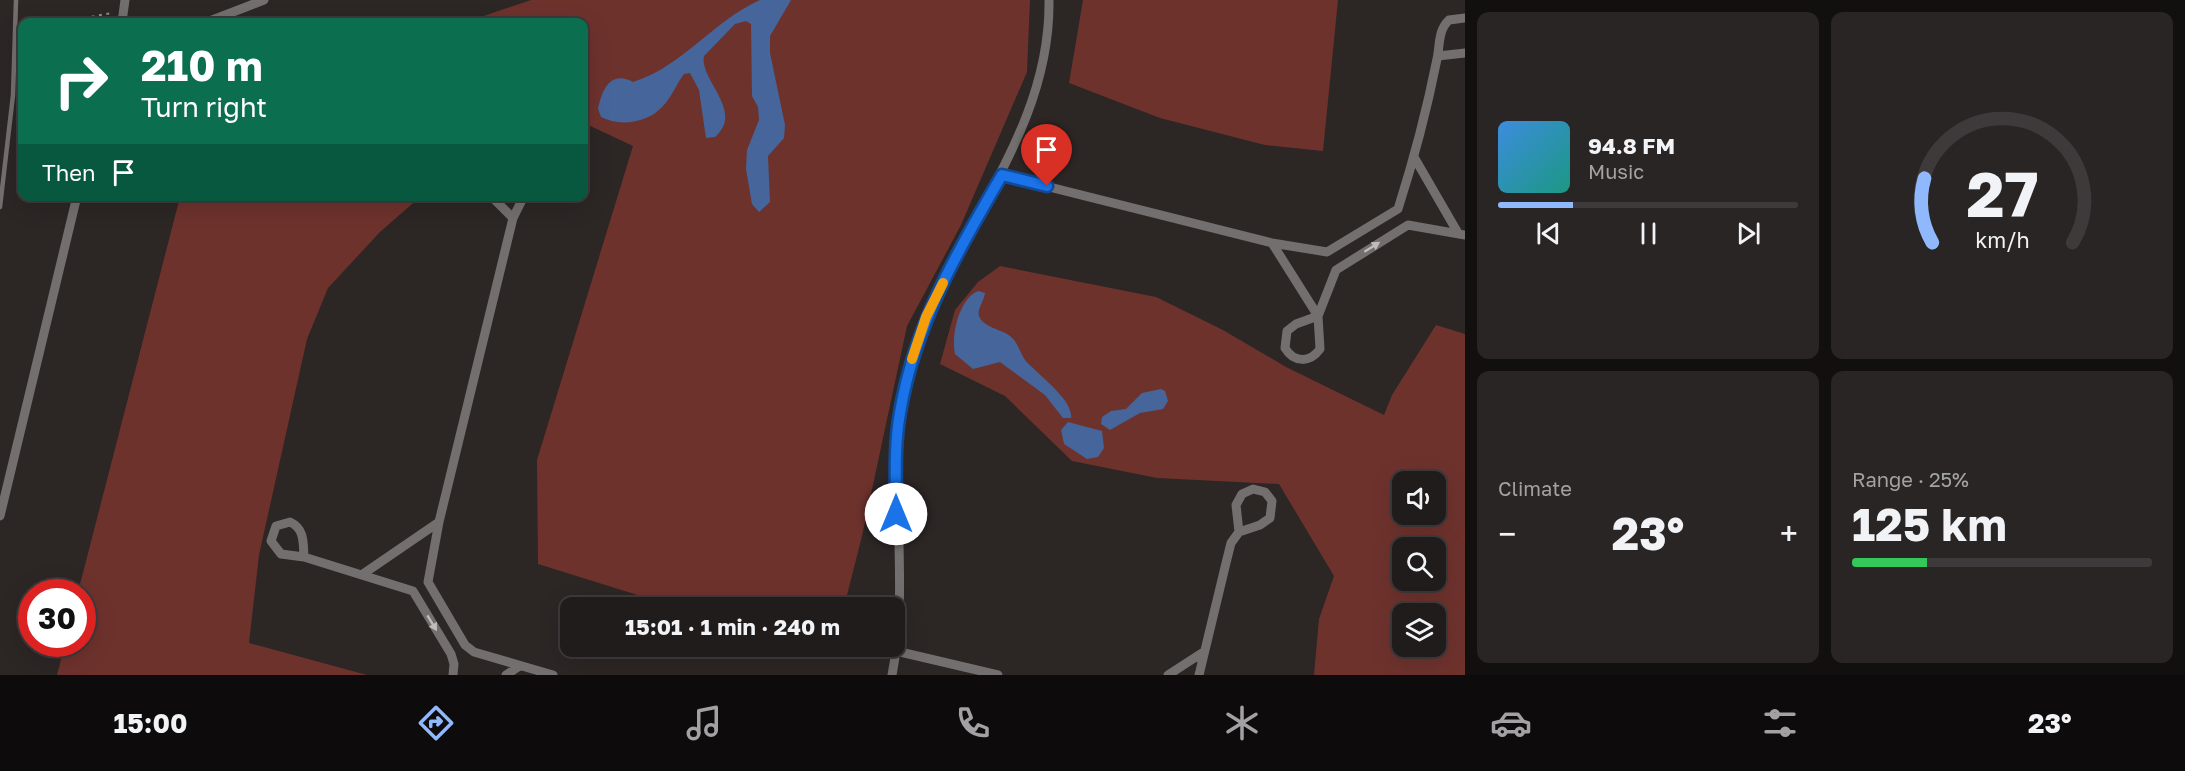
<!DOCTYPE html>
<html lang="en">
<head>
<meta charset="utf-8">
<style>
	:root { --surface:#211c1c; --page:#292525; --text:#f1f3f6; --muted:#a2a1a3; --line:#3e3a3b; --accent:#90b8fd }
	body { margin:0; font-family:"Golos Text",sans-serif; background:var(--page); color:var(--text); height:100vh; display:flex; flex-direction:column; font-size:22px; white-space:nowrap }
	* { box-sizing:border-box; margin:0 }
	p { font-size:20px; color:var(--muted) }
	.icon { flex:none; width:33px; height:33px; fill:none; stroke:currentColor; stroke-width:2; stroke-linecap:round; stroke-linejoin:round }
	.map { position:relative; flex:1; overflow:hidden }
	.side { display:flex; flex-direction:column; gap:12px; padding:12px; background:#120f0f; width:720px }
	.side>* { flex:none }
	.banner { position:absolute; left:18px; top:18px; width:570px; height:183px; border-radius:12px; box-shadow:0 6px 24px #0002,0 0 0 2px var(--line); background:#0b6e4f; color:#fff; overflow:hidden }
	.tools { position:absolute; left:1392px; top:471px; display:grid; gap:12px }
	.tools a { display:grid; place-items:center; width:54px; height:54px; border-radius:12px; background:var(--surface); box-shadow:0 6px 24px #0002,0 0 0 2px var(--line); font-size:30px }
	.speed { position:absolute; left:18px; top:579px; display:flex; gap:12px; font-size:30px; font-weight:700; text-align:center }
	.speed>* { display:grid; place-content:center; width:78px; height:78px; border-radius:50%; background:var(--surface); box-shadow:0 6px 24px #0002,0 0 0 2px var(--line); line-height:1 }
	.speed .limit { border:9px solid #d22; background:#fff; color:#111 }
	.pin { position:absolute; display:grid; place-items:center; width:51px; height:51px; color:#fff; margin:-62px -26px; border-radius:50% 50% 50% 0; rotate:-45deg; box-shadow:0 0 6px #0007 }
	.pin .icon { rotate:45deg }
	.me { position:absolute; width:66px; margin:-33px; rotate:0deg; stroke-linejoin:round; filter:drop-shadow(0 0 4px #0008) }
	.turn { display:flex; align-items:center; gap:21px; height:126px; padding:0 24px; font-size:27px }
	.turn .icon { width:78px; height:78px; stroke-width:2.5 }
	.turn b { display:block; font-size:42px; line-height:51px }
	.then { display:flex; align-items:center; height:57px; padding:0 24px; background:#0003; gap:12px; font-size:22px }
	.big { font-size:45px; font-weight:700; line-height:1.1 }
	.side .card { flex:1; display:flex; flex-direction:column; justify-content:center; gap:9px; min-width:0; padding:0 21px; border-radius:12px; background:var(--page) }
	.side .dial { align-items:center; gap:0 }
	.dial svg { height:156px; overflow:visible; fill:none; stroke:var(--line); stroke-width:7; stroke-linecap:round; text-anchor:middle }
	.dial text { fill:var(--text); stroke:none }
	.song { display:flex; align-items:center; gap:18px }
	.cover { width:72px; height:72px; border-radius:9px; background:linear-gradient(135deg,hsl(210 70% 55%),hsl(170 70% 35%)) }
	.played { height:6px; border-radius:3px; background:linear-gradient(90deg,var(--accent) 25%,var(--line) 25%) }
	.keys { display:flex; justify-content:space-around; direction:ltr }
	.heat { display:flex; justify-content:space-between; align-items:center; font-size:33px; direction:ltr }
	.charge { height:9px; border-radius:4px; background:linear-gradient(90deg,#34c759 25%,var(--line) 0) }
	.side .tiles { flex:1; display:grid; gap:12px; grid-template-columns:repeat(2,1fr) }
	.trip { position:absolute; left:560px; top:597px; width:345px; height:60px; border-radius:12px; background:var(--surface); box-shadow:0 6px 24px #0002,0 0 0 2px var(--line); font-weight:700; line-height:60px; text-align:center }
	.tab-bar { display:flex; height:96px; justify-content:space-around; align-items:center; background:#0d0b0b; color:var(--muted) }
	.tab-bar .icon { width:42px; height:42px }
	.tab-bar .current { color:var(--accent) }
	.tab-bar b { font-size:27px; color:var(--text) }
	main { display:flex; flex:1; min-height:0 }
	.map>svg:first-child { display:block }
	.green { fill:#6e322d; fill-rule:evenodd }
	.water { fill:#46659b }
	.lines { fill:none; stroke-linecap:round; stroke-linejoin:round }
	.path { stroke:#8f8a89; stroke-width:2; stroke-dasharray:3 4.5; stroke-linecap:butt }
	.service { stroke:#726f6e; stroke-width:4.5 }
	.minor { stroke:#726f6e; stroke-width:9 }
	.oneway { fill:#c1bcbb }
	.route-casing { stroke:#114b97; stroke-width:15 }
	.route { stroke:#1a73e8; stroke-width:10 }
	.slow { stroke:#f59e0b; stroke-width:10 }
</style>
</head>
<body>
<main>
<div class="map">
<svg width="1465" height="675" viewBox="0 0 1465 675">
	<rect width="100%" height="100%" fill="#2c2625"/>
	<path class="green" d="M 531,0 L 1030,0 L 1027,72 L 961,225 L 907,326 L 862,536 L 844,607 L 676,607 L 538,564 L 537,460 L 633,146 L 584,123 L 584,22 L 466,22 Z
		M 1083,0 L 1338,0 L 1323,151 L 1265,145 L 1160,118 L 1069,83 Z
		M 180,197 L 420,197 L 380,232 L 328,288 L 307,339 L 259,555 L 249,643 L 367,675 L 57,675 L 65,644 L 82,644 L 82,592 L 78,592 Z
		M 1000,266 L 1156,297 L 1223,330 L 1286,367 L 1384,415 L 1392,395 L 1436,325 L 1465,334 L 1465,675 L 1314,675 L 1319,619 L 1334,576 L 1279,484 L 1157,478 L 1072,461 L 1005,396 L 940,364 L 955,310 L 978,282 ZM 1402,482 L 1436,482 L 1436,514 L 1402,514 ZM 1402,548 L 1436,548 L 1436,580 L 1402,580 ZM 1402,614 L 1436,614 L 1436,646 L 1402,646 Z"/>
	<path class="water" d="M 760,0 L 791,0 L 770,36 L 770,53 L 785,125 L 784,138 L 768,156 L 770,202 L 759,212 L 752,204 L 746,169 L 747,150 L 759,120 L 758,107 L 752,96 L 751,24 L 746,21 L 735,24 L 704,56 C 699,80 745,111 715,137 L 706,138 L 699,90 L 690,73 L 684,74 C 676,84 672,97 663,106 C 648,123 620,127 601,117 L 598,109 C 602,89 611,70 633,82 C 682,67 713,21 760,0 Z
		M 978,291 L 985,293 C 984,301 977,309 979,316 C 984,328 1001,329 1010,336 C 1018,342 1020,353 1025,360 C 1036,373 1074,400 1071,418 L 1063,418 L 1045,395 L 1000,362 L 973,369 L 955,354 C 951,335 959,299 978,291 Z
		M 1161,389 L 1165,391 L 1168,401 L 1163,409 L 1140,413 L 1110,430 L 1101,424 L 1102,417 L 1111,411 L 1126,409 L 1142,393 Z
		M 1068,422 L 1102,431 L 1104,448 L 1098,457 L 1087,459 L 1064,444 L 1061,430 Z"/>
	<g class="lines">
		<path class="path" d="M 24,22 L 32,22
			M 62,22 L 112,13"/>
		<path class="service" d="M 0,207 L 13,95 L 16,0"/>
		<path class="minor" d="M 122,22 L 125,0
			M 207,22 L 264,0
			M 1438,56 L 1465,53
			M 1414,157 L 1458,233
			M 1002,175 L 1272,243 L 1327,252 L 1398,209 C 1414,159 1427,109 1437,59 C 1440,45 1438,30 1449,20 L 1465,18
			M 491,196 L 513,218
			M 1272,243 L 1318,316 L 1320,349 C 1310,363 1294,363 1285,348 L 1287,331 L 1296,324 L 1318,316
			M 1318,316 L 1336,270 L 1408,225 L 1465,235
			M 0,516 L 77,196
			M 439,522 L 428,582 L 465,645 L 474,652 L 553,675
			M 304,557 C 303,543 305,529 290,522 L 276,526 L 271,541 L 281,554 L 304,557 L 413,591 L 451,654 L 454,664 L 453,675
			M 363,574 L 439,522 L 513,218 L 524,196
			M 896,651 L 998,675
			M 506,675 L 518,667
			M 892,675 C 912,573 883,470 910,367 C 943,239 1051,140 1049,0
			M 1168,675 L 1202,653
			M 1199,675 L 1226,563 L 1231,543 L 1239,532 L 1236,505 L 1242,494 L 1253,489 L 1265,492 L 1272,501 L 1270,518 L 1260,525 L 1239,532"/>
	</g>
	<defs><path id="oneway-solid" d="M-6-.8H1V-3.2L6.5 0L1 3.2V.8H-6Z" transform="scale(1.5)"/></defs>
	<g class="oneway">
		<use href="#oneway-solid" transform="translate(1372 247) rotate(-32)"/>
		<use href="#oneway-solid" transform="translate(432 623) rotate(59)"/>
	</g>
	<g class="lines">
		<defs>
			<path id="route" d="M 896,514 C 896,481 894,446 900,413 C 914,326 958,250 1002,175 L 1047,186"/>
		</defs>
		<use href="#route" class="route-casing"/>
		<use href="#route" class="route"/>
		<path class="slow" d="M 912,359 L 926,317 L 943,283"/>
	</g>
</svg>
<div class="tools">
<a><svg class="icon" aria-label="sound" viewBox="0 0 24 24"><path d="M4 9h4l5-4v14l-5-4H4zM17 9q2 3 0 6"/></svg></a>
<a><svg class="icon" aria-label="search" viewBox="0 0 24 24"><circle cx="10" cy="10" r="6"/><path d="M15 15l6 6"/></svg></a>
<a><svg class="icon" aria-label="layers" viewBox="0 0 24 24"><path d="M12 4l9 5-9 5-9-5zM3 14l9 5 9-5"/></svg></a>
</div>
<div class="speed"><div class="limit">30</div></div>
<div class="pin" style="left:1047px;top:186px;background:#d93025"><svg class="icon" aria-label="arrive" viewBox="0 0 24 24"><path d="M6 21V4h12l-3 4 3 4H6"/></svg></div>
<svg class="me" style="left:896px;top:514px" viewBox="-20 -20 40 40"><circle r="19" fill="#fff"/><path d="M0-13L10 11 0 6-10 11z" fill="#1a73e8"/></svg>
<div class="trip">15:01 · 1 min · 240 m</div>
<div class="banner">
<div class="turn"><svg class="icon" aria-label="right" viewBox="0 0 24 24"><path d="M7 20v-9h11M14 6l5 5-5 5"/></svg><div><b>210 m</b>Turn right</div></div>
<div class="then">Then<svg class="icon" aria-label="arrive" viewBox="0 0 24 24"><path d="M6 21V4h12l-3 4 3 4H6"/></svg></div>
</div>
</div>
<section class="side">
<div class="tiles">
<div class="card">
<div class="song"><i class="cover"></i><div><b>94.8 FM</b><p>Music</p></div></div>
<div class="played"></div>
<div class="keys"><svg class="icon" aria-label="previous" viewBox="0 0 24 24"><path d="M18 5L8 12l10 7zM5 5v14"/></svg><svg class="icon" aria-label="pause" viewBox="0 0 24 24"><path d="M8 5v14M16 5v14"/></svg><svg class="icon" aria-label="next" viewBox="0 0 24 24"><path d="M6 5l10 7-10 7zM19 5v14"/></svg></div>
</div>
<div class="card dial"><svg viewBox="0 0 100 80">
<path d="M14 69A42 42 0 1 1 86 69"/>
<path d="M14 69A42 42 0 0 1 10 36" stroke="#90b8fd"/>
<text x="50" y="56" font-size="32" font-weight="700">27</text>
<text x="50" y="72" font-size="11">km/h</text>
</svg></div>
<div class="card"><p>Climate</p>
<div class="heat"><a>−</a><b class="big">23°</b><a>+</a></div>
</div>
<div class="card"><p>Range · 25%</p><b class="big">125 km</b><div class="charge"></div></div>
</div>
</section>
</main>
<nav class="tab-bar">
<b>15:00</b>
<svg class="icon current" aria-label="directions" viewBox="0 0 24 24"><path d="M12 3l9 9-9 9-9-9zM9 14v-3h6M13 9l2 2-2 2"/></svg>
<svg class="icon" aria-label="music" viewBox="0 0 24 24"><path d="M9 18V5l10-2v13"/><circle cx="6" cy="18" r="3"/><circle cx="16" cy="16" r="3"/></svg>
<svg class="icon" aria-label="phone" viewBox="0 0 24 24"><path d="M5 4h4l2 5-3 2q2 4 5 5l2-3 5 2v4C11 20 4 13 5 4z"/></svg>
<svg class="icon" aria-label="climate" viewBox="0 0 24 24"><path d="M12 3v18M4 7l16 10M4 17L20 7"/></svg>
<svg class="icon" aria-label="car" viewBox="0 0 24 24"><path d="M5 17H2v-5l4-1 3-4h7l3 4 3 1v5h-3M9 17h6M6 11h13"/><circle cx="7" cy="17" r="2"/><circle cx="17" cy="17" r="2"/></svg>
<svg class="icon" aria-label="filters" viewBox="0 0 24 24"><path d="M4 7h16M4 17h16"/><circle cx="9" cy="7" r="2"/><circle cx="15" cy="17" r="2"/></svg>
<b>23°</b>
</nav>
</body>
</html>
